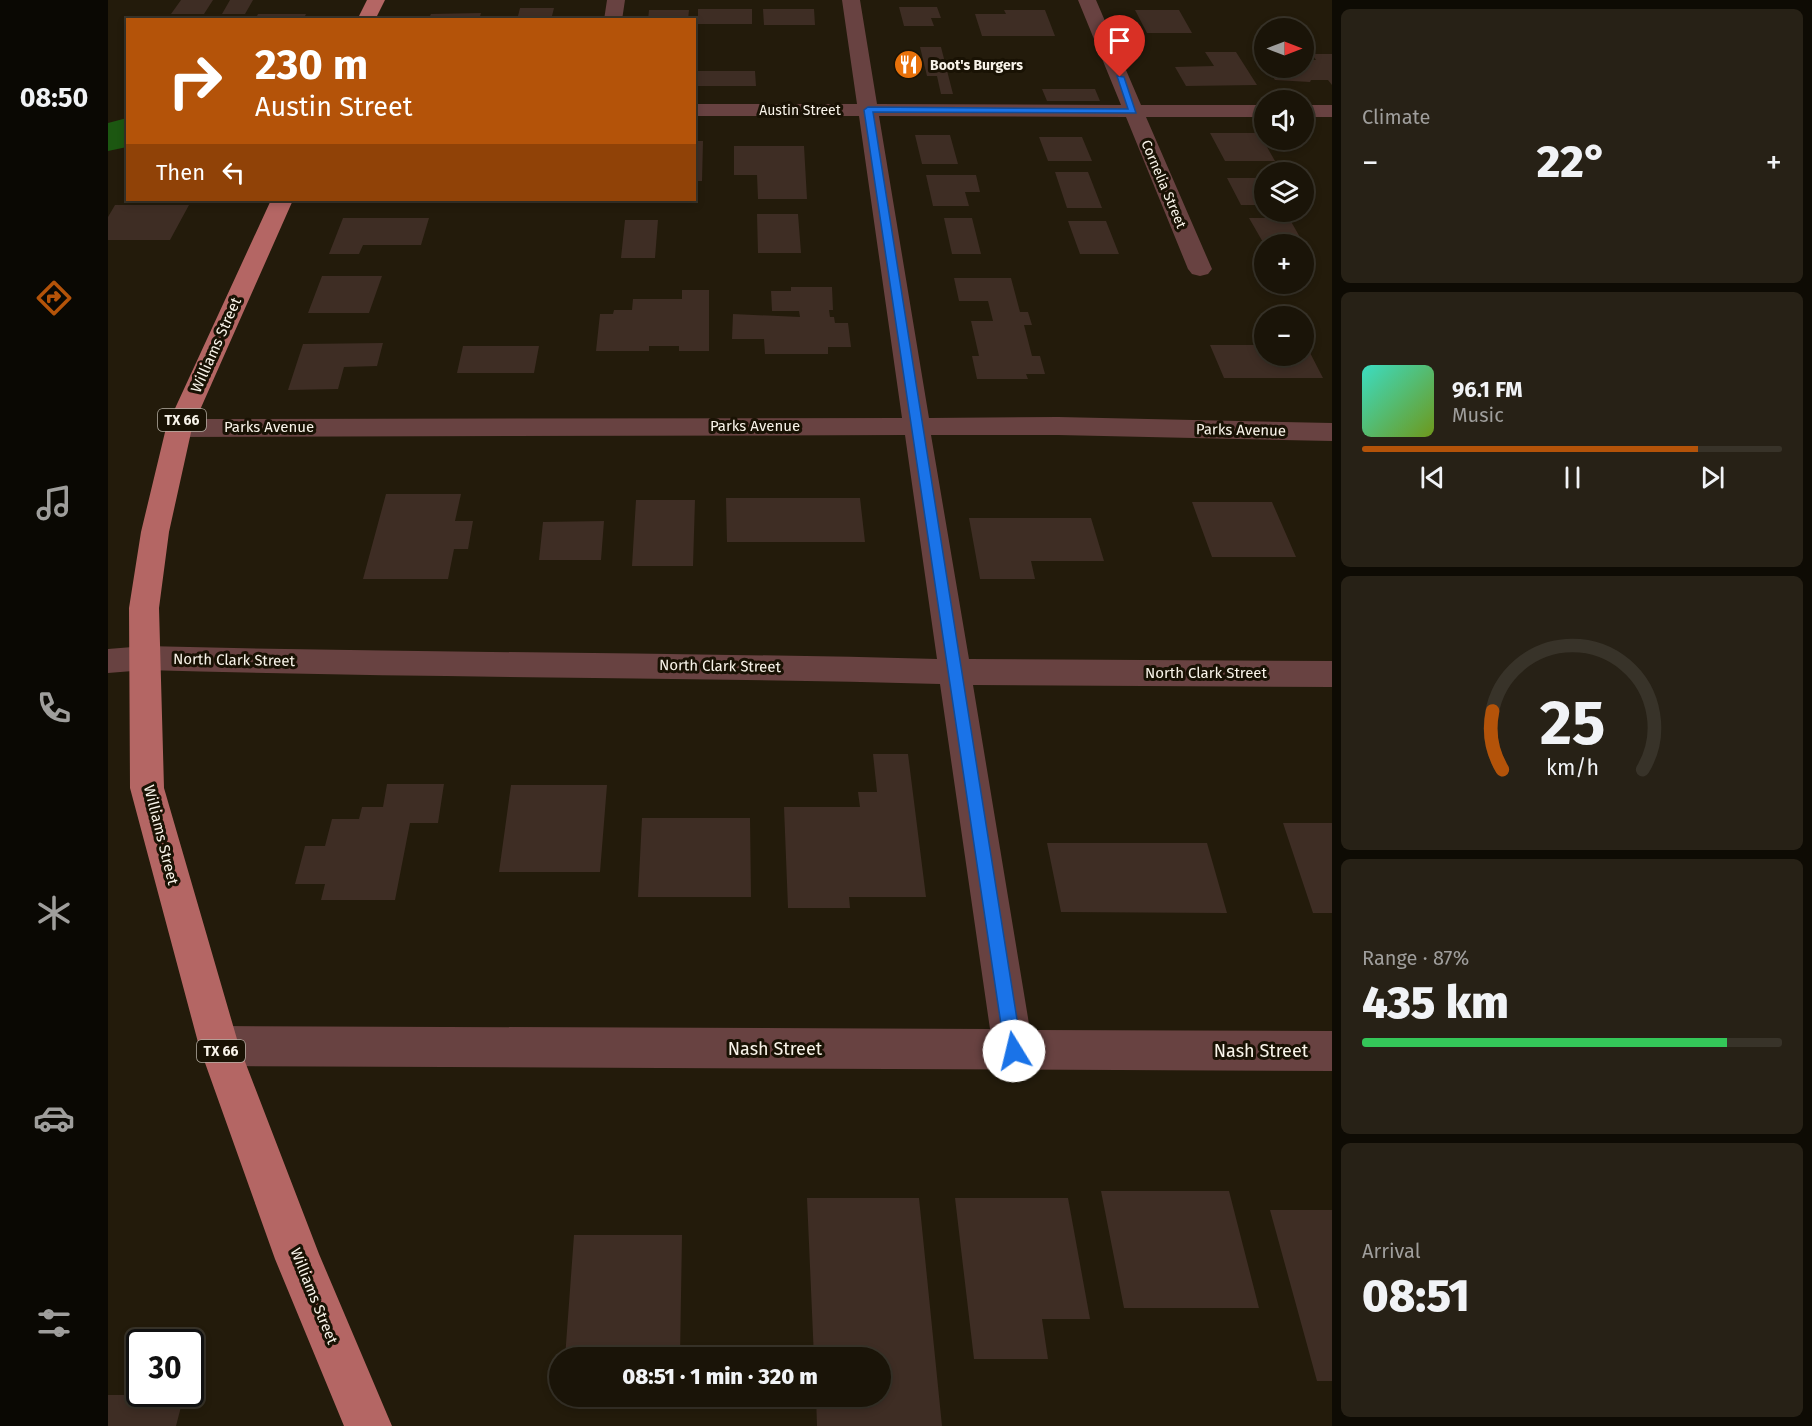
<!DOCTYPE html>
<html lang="en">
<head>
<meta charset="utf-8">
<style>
	:root { --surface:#1a1408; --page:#272116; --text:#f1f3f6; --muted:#9f9e9c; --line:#383329; --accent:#b45309 }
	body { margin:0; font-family:"Fira Sans",sans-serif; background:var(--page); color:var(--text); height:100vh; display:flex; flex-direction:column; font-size:22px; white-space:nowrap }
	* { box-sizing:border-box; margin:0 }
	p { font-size:20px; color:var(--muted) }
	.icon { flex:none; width:33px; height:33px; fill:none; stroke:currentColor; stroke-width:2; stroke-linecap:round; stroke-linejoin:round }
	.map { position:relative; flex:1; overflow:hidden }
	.drawer { display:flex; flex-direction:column; gap:9px; padding:9px; background:#0e0b04; width:480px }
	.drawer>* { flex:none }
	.guide { position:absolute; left:18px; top:18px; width:570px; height:183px; border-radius:0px; box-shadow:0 3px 9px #0003,0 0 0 2px var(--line); background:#b45309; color:#fff; overflow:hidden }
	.needle { width:39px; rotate:90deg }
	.tools { position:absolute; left:1146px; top:18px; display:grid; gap:12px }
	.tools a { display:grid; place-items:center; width:60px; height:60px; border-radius:50%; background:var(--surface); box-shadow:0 3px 9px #0003,0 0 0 2px var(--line); font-size:30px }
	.speed { position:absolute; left:18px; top:1329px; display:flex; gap:12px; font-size:30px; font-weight:700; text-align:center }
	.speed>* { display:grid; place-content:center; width:78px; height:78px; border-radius:50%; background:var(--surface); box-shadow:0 3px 9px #0003,0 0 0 2px var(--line); line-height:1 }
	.speed .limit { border:3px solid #111; border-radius:9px; background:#fff; color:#111 }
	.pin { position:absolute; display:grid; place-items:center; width:51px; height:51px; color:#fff; margin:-62px -26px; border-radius:50% 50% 50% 0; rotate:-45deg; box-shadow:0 0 6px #0007 }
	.pin .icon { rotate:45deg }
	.me { position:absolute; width:66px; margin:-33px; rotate:351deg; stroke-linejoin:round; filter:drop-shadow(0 0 4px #0008) }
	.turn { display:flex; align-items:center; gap:21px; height:126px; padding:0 30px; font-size:27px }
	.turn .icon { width:78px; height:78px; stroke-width:2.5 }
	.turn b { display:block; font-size:42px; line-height:51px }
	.then { display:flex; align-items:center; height:57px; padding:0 30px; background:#0003; gap:12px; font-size:22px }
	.big { font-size:45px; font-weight:800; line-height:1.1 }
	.drawer .card { flex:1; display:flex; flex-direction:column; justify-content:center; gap:9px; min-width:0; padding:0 21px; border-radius:9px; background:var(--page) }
	.drawer .dial { align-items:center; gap:0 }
	.dial svg { height:156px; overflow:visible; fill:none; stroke:var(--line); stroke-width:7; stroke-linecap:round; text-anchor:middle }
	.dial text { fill:var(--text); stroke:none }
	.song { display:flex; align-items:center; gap:18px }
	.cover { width:72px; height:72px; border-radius:9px; background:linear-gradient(135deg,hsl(170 70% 55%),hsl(80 70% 35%)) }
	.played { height:6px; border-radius:3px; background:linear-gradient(90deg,var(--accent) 80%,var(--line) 80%) }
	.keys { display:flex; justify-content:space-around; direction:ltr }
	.heat { display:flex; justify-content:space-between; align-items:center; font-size:33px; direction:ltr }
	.charge { height:9px; border-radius:4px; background:linear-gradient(90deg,#34c759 87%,var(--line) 0) }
	.trip { position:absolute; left:441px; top:1347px; width:342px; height:60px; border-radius:30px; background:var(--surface); box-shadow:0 3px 9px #0003,0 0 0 2px var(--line); font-weight:800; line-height:60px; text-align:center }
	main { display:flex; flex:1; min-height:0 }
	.tab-bar { display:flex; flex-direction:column; width:108px; justify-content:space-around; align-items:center; background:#0a0803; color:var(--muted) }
	.tab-bar .icon { width:42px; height:42px }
	.tab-bar .current { color:var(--accent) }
	.tab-bar b { font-size:27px; color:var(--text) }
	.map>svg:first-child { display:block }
	.forest { fill:#1c5711 }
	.building { fill:#3e2d24 }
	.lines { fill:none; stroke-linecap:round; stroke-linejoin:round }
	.minor { fill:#684241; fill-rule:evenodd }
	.primary { fill:#b46664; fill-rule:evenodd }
	.route { fill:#1a73e8; stroke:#114b97; stroke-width:1.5 }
	.labels { text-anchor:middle; stroke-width:6; stroke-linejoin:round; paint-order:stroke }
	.far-poi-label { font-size:14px; font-weight:bold; fill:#f9f4ea; stroke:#191204; text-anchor:start }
	.far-street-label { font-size:14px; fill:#f9f4ea; stroke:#191204 }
	.shield { fill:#191204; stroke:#b6b0a5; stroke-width:1.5 }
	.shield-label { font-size:14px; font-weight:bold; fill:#f9f4ea }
	.street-label { font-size:15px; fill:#f9f4ea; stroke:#191204 }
	.near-street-label { font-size:18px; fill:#f9f4ea; stroke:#191204 }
</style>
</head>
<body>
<main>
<nav class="tab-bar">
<b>08:50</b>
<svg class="icon current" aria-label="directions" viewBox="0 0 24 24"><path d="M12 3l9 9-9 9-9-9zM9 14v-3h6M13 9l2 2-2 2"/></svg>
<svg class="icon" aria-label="music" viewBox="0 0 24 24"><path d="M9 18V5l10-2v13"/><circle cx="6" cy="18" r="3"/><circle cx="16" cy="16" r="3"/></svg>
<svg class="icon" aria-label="phone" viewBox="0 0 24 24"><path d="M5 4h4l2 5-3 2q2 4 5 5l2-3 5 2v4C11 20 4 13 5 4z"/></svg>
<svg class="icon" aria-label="climate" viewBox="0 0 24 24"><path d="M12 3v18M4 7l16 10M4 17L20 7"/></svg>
<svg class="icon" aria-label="car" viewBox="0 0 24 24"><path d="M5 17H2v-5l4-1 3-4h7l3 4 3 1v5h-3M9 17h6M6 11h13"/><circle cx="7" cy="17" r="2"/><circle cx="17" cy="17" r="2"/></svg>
<svg class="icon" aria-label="filters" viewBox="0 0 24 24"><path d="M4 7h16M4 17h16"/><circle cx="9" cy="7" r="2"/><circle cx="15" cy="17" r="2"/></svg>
</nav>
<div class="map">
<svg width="1224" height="1426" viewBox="0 0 1224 1426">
	<rect width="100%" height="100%" fill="#231b0b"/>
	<path class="forest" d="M 19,118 L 19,147 L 0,151 L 0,123 Z"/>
	<path class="building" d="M 73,0 L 105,0 L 96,14 L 63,14 Z
		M 122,0 L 145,0 L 137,14 L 114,14 Z
		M 791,7 L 829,7 L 833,18 L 823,18 L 826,26 L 796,26 Z
		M 412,8 L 446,8 L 443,20 L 409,20 Z
		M 590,9 L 644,9 L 644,24 L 590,24 Z
		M 655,9 L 706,9 L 707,25 L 656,25 Z
		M 541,10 L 581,10 L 580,20 L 540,20 Z
		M 896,10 L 937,10 L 947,36 L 874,36 L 867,14 L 898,14 Z
		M 1027,10 L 1071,10 L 1084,33 L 1039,33 Z
		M 373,13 L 371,20 L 320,20 L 323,14 Z
		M 150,14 L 198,14 L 195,20 L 147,20 Z
		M 812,47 L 833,47 L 845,94 L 833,94 L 829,76 L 819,76 Z
		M 1097,52 L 1128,52 L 1149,85 L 1078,86 L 1067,67 L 1106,66 Z
		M 1204,54 L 1224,54 L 1224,85 L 1220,80 L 1203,80 L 1202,82 L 1167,80 L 1159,68 L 1196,68 L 1196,60 L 1208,60 Z
		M 586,71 L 647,71 L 648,86 L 586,86 Z
		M 934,89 L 987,89 L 992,101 L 939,101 Z
		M 1102,133 L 1151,133 L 1167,161 L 1117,161 Z
		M 807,135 L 842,135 L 850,164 L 814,164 Z
		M 931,137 L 974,137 L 984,161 L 940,161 Z
		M 586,141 L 595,141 L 594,181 L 586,181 Z
		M 626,146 L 696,146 L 699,199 L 650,199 L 649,175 L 626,175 Z
		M 947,172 L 980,172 L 994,208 L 959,208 Z
		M 818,175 L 868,175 L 872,192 L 857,192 L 861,206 L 825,206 Z
		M 1119,178 L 1156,178 L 1156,205 L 1133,205 Z
		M 7,205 L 81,205 L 62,240 L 0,240 L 0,217 Z
		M 649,214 L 690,214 L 693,253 L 650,253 Z
		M 235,218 L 321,218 L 313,245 L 255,245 L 251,254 L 221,254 Z
		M 836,218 L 864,218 L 873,254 L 844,254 Z
		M 1141,218 L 1181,218 L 1201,253 L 1196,253 L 1196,244 L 1156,244 Z
		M 517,220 L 550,220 L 547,258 L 513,258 Z
		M 960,221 L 998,221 L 1011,254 L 972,254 Z
		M 214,276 L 274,276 L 261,313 L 200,313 Z
		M 846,278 L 903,278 L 912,312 L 920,312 L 924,325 L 916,325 L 924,356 L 932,356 L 937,374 L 918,374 L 920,379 L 869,379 L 864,356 L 871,356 L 863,321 L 885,321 L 880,301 L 851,301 Z
		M 683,287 L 724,287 L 725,310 L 721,310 L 722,317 L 726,317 L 727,323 L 740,323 L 743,347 L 720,347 L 720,354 L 657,354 L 656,339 L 624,339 L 625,314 L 692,317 L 691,311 L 664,311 L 663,291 L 683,291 Z
		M 574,290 L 601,290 L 601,351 L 571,351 L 571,346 L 541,346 L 541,351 L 488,351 L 492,314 L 505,314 L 506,310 L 524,310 L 525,299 L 574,299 Z
		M 275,343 L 269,366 L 236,367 L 230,389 L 180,390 L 195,344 Z
		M 1102,345 L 1156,345 L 1156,356 L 1196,356 L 1196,345 L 1198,345 L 1215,378 L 1116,378 Z
		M 355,346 L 431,346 L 426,373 L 349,373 Z
		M 278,494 L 353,494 L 347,521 L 365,521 L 360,549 L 346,549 L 340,579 L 255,579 Z
		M 618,498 L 752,498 L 757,542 L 619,542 Z
		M 528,500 L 587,500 L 585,566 L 524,566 Z
		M 1084,502 L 1164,502 L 1188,557 L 1104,557 Z
		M 861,518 L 983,518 L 996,561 L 923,561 L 927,579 L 872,579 Z
		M 496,521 L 493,560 L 431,560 L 435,522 Z
		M 765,754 L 800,754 L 818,897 L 741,897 L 742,908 L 680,908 L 676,807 L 752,807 L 750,792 L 769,792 Z
		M 279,784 L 336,784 L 330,823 L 302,823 L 287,900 L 213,900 L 217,884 L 187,884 L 197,846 L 217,846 L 224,819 L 251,819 L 254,807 L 275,807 Z
		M 403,785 L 499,785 L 492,872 L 391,872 Z
		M 534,818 L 642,818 L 643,897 L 530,897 Z
		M 1175,823 L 1224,823 L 1224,913 L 1205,913 Z
		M 939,843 L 1099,843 L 1119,913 L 953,912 Z
		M 993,1191 L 1121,1191 L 1151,1308 L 1016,1308 Z
		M 699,1198 L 811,1198 L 834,1426 L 709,1426 L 708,1396 L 772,1396 L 772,1358 L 706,1358 Z
		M 847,1198 L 960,1198 L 982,1319 L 934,1319 L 940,1359 L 866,1359 Z
		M 1162,1210 L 1224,1210 L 1224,1381 L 1209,1381 Z
		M 466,1235 L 574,1235 L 572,1358 L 457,1358 Z
		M 0,1395 L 76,1395 L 68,1426 L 0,1426 Z
		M 454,1396 L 571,1396 L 571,1402 L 454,1402 Z"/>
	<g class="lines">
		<path class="minor" d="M 499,0 L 517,0 L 514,20 L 496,20 Z
			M 734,0 L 752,0 L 769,104 L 1013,105 L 970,0 L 988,0 L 1033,105 L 1156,105 L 1156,117 L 1038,117 L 1104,269 L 1100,274 L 1092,276 L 1084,274 L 1080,269 L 1018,117 L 771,116 L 821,418 L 950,417 L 1224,423 L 1224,441 L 950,435 L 823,435 L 861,659 L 1224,661 L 1224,687 L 865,685 L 922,1030 L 1224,1031 L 1224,1071 L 111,1066 L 97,1060 L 91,1046 L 97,1032 L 111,1026 L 882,1029 L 832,684 C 567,677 302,678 37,670 L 0,673 L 0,649 L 37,646 C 301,653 565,652 829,659 L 797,435 L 71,437 L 62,434 L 58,428 L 62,422 L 71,419 L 794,418 L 751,116 L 586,116 L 586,104 L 749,104 Z
			M 1196,105 L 1224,105 L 1224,117 L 1196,117 Z"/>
		<path class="primary" d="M 259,0 L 277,0 L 267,20 L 249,20 Z
			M 163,200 L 185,200 L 84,428 L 61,532 L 51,608 L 56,788 L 131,1046 L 211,1254 L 284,1426 L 236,1426 L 167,1259 L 91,1046 L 22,788 L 21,608 L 33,532 L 58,428 Z"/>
	</g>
	<path class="route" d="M 1009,76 L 1016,77 L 1028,113 L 765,112 L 914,1051 L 911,1057 L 906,1059 L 900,1057 L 897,1051 L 756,110 L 760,107 L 1020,109 Z"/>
	<defs>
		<symbol id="restaurant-disc" viewBox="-11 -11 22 22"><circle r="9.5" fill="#e8710a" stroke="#191204"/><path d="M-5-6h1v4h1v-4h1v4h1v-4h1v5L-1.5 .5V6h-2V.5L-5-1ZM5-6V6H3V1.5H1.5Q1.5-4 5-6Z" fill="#fff"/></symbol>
	</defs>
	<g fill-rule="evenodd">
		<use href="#restaurant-disc" x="784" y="48" width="33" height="33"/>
	</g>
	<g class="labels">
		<g class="far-poi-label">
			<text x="822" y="70">Boot's Burgers</text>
		</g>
		<g class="far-street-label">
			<text x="692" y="115">Austin Street</text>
			<text transform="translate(1056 184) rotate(67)" y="5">Cornelia Street</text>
		</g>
		<g class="shield">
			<rect x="50" y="409" width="48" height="22" rx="4.5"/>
			<rect x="89" y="1040" width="48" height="22" rx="4.5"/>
		</g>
		<g class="shield-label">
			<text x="74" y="425">TX 66</text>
			<text x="113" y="1056">TX 66</text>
		</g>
		<g class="street-label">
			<text transform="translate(108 345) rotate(-66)" y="5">Williams Street</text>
			<text x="647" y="431">Parks Avenue</text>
			<text x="161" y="432">Parks Avenue</text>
			<text transform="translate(1133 430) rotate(1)" y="5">Parks Avenue</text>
			<text transform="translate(126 660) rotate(1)" y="5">North Clark Street</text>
			<text transform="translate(612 666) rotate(1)" y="5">North Clark Street</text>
			<text x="1098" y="678">North Clark Street</text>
			<text transform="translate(53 835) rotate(76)" y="5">Williams Street</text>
			<text transform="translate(206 1296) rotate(68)" y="5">Williams Street</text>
		</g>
		<g class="near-street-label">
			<text x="667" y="1055">Nash Street</text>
			<text x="1153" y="1057">Nash Street</text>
		</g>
	</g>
</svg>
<div class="tools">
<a><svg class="needle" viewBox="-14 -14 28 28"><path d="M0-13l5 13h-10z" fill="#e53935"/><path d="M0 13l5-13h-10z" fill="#9f9e9c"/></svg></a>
<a><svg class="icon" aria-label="sound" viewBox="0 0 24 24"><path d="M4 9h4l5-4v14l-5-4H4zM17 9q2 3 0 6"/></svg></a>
<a><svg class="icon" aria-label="layers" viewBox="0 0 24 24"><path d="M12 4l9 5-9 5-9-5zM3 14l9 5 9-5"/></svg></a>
<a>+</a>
<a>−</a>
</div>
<div class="speed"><div class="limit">30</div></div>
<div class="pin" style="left:1012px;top:77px;background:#d93025"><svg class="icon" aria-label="arrive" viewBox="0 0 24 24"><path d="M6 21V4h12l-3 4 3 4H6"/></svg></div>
<svg class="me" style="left:906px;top:1051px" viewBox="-20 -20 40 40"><circle r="19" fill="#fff"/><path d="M0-13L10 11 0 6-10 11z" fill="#1a73e8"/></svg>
<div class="trip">08:51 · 1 min · 320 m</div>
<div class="guide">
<div class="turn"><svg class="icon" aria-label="right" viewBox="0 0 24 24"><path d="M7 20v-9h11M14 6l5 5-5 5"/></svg><div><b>230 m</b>Austin Street</div></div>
<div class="then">Then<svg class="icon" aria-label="left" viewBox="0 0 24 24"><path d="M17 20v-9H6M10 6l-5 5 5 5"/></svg></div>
</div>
</div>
<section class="drawer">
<div class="card"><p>Climate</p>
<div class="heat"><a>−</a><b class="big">22°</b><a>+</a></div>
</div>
<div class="card">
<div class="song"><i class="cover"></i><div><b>96.1 FM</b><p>Music</p></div></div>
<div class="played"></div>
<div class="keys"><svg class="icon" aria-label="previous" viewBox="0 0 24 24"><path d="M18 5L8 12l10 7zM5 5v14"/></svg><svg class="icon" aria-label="pause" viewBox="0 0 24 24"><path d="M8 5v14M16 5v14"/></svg><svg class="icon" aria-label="next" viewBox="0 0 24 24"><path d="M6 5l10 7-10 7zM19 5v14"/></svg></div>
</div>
<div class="card dial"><svg viewBox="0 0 100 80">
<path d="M14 69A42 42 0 1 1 86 69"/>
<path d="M14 69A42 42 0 0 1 9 39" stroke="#b45309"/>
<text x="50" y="56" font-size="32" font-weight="700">25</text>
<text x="50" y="72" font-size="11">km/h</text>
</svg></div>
<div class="card"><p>Range · 87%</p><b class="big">435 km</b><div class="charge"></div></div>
<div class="card"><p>Arrival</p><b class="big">08:51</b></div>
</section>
</main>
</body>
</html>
